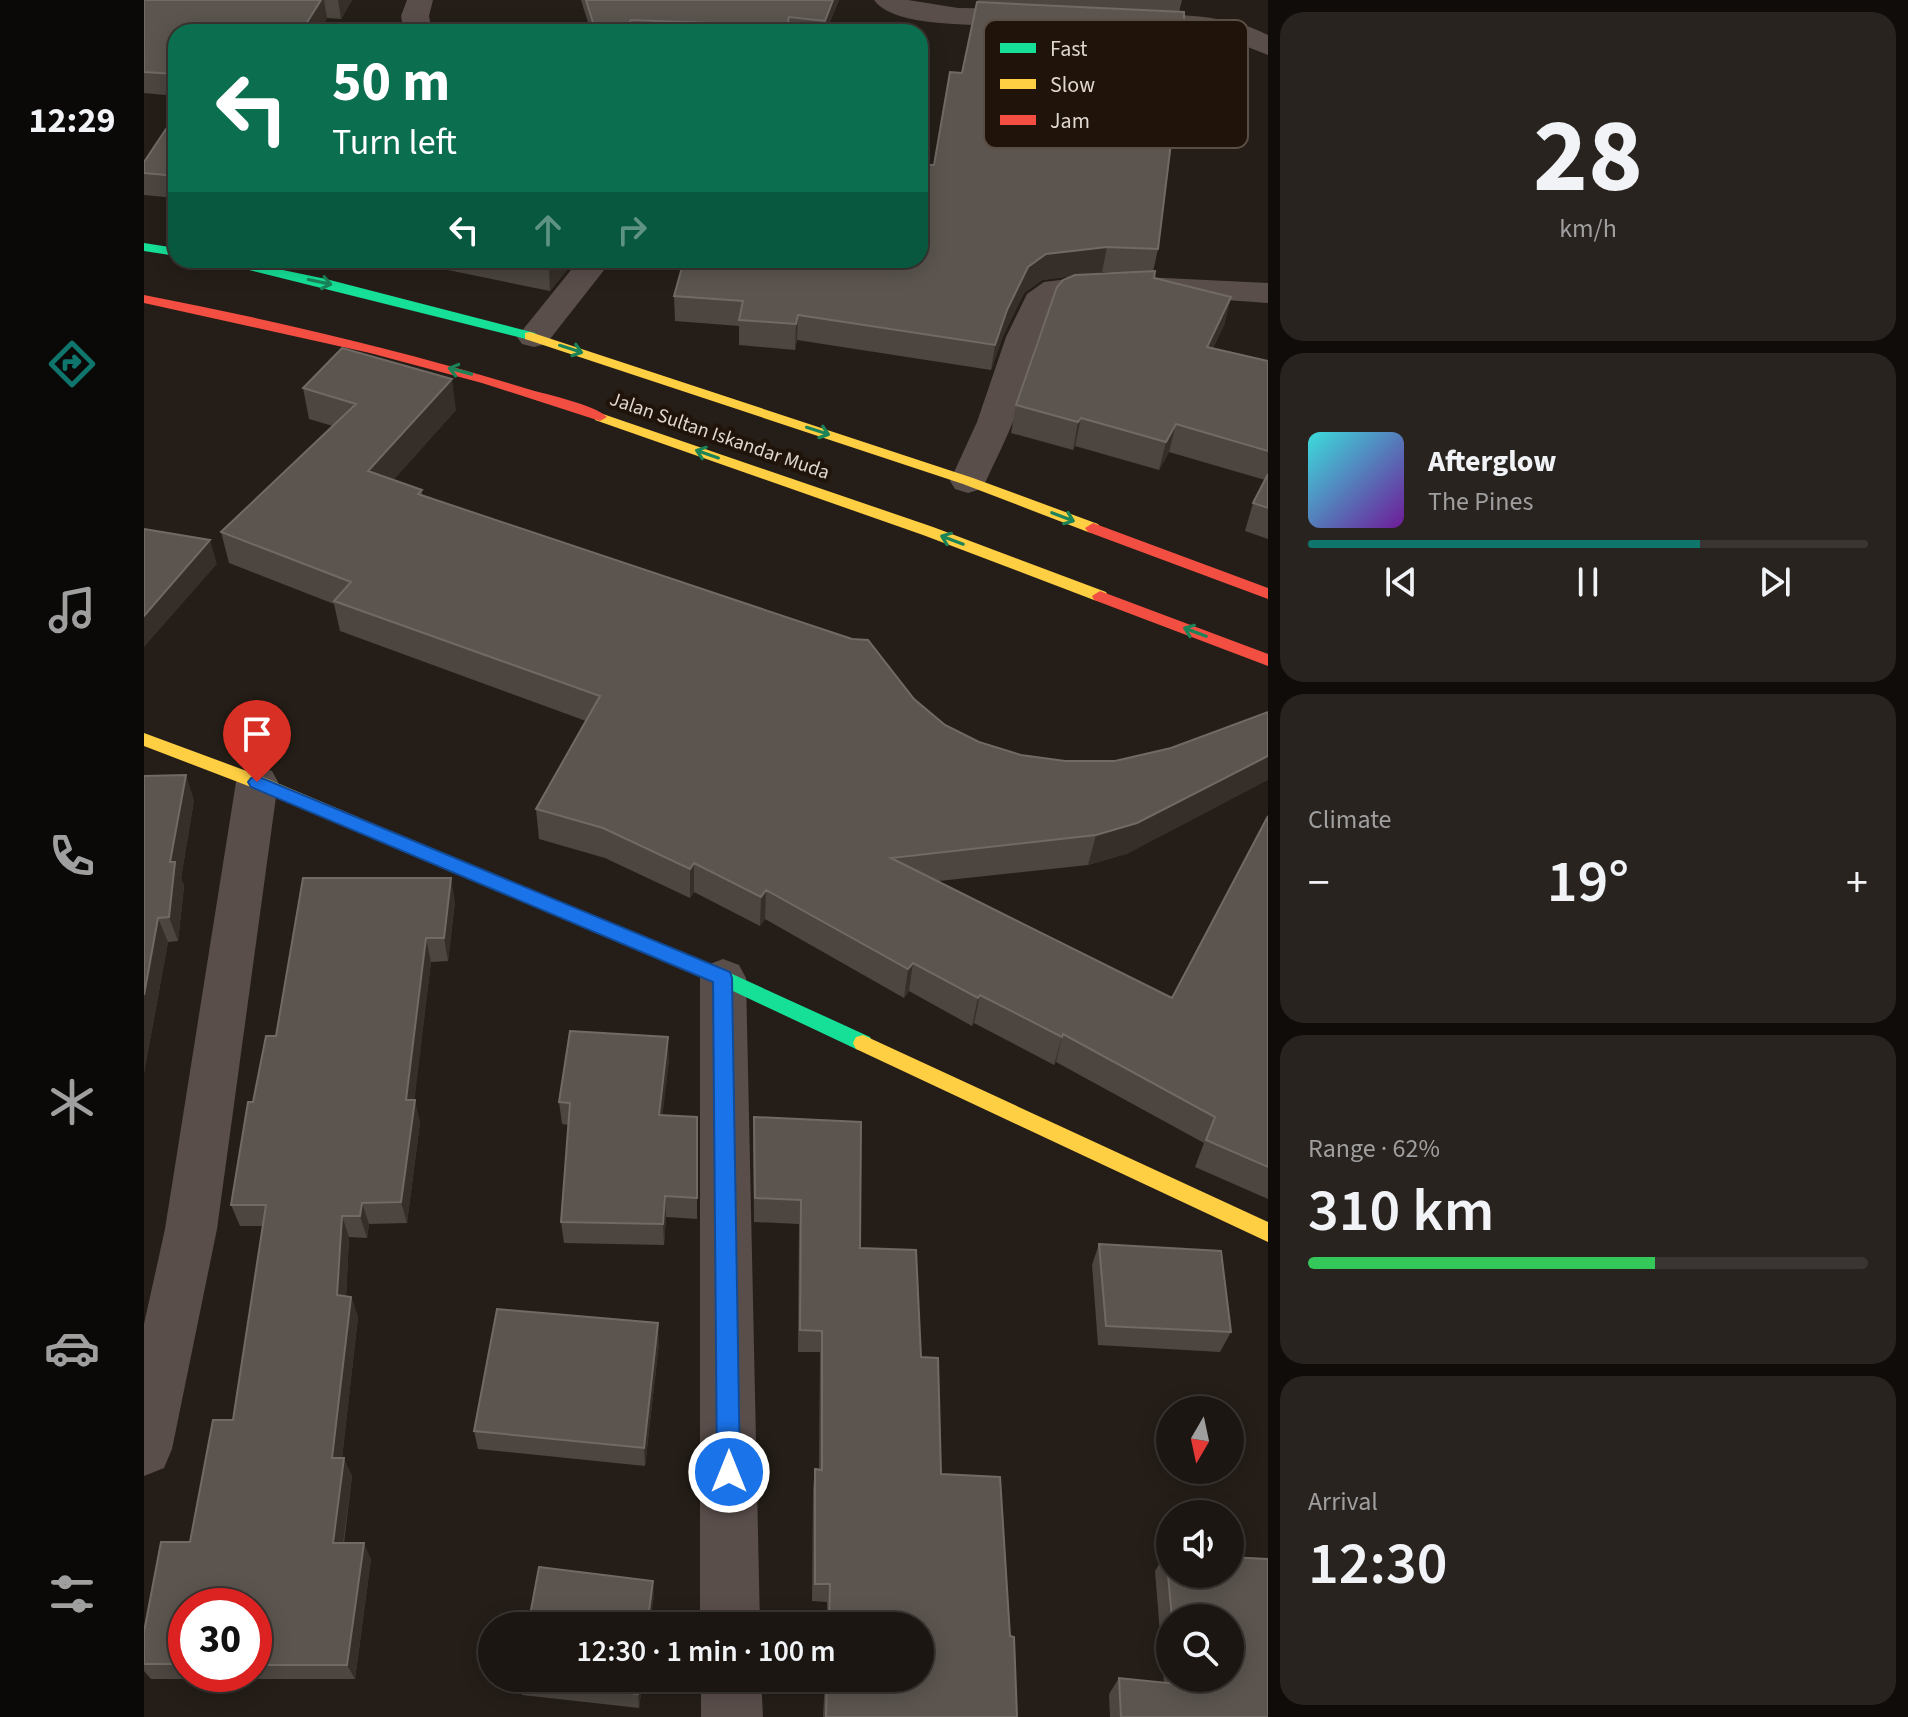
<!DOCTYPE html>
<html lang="en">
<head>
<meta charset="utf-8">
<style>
	:root { --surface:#1c1612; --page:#292320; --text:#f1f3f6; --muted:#a09f9f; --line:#3a3532; --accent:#0f766e }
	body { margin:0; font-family:"Source Sans 3",sans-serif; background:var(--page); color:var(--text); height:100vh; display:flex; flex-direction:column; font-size:30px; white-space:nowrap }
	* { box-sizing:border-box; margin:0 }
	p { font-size:26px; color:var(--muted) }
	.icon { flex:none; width:44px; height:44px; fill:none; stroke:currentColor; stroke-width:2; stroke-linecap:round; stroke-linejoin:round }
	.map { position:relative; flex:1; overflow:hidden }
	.drawer { display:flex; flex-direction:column; gap:12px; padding:12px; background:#0f0c0a; width:640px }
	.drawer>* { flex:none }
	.top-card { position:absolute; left:24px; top:24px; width:760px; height:244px; border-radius:24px; box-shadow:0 4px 20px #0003,0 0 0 2px var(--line); background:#0b6e4f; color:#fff; overflow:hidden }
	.needle { width:52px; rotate:189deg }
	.tools { position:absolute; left:1012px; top:1396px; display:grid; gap:16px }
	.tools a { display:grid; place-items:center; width:88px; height:88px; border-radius:50%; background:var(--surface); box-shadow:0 4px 20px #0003,0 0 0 2px var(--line); font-size:40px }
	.speed { position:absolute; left:24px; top:1588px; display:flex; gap:16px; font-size:40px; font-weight:700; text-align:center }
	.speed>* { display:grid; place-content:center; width:104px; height:104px; border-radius:50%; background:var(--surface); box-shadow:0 4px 20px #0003,0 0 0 2px var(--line); line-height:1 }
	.speed .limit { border:12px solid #d22; background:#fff; color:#111 }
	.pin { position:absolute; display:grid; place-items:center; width:68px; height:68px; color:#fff; margin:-82px -34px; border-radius:50% 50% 50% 0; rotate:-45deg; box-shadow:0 0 8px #0007 }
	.pin .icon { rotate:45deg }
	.me { position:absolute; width:88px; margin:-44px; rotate:0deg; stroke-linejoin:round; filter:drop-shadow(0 0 6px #0008) }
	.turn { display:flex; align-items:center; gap:28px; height:168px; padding:0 32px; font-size:36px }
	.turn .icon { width:104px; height:104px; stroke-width:2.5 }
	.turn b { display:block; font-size:56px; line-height:68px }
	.lanes { display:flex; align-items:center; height:76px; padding:0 32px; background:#0003; justify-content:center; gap:40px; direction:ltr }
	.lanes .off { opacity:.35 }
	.big { font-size:60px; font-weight:600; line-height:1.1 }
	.drawer .card { flex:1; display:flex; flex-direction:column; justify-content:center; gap:12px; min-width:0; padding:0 28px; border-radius:24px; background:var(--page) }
	.drawer .dial { align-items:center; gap:0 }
	.dial b { font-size:104px; line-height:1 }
	.song { display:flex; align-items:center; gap:24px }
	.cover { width:96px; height:96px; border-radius:12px; background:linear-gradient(135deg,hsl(180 70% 55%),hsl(280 70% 35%)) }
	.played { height:8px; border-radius:4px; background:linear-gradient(90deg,var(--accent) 70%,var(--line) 70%) }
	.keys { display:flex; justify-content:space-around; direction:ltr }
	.heat { display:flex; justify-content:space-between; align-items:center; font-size:44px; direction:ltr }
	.charge { height:12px; border-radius:6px; background:linear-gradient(90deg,#34c759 62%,var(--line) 0) }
	.trip { position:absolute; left:334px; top:1612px; width:456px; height:80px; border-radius:40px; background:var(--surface); box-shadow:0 4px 20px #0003,0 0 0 2px var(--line); font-weight:600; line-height:80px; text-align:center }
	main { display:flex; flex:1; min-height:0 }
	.menu { display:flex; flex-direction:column; width:144px; justify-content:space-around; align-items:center; background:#0b0907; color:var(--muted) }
	.menu .icon { width:56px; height:56px }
	.menu .active { color:var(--accent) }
	.menu b { font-size:36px; color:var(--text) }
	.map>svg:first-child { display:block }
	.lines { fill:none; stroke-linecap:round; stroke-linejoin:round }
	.street { fill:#5a4e4b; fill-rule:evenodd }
	.fast { fill:#16e098; fill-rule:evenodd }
	.slow { fill:#ffcf43; fill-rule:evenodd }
	.jam { fill:#f24e42; fill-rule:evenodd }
	.wall { fill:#4c4540; fill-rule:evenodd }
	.shaded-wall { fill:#362f29 }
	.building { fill:#5c554f; stroke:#706964; stroke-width:2 }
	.oneway { stroke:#1a8458 }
	.route { fill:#1a73e8; stroke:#114b97; stroke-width:2 }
	.labels { text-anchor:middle; stroke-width:8; stroke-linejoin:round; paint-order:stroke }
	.street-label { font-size:20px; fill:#dfd7d0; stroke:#20140a }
	.key { fill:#20140a; stroke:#594e45; stroke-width:2 }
	.key-label { font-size:22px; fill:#dfd7d0 }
</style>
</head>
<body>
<main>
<nav class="menu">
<b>12:29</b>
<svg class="icon active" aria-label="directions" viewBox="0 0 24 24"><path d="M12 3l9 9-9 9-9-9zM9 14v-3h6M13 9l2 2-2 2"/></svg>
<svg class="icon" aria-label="music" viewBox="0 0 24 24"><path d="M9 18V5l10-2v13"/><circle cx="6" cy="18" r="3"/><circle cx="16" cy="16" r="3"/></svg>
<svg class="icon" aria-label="phone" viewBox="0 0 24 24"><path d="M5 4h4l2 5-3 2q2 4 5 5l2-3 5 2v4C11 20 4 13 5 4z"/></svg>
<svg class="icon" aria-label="climate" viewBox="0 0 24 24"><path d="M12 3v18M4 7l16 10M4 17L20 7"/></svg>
<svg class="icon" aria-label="car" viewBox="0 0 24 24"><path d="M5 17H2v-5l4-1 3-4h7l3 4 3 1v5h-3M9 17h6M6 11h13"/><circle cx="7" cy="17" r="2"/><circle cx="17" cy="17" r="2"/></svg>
<svg class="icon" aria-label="filters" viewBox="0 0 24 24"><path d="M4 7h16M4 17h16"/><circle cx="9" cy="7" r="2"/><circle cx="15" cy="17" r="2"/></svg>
</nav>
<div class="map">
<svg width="1124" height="1717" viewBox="0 0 1124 1717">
	<rect width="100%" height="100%" fill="#251e18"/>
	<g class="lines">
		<path class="street" d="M 263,0 L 289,0 L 285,16 L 288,32 L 260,32 L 257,16 Z
			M 730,0 L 764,0 L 814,8 L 890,9 L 900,11 L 904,17 L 900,23 L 890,25 C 855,24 751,31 730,0 Z
			M 983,13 C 1029,15 1082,13 1124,35 L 1124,55 L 1076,36 L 973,27 L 969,21 L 973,15 Z
			M 435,260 L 468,260 L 402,344 L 390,347 L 378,344 L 373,337 Z
			M 958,275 L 1124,283 L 1124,303 C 1089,301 931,286 912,305 C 894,321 879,394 870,419 C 862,440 851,461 842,481 L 837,489 L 824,493 L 811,489 L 806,481 L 833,422 L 862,337 L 883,294 L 900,282 Z
			M 113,766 L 128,771 L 134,782 L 73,1229 L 28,1449 L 20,1468 L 0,1476 L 0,1324 L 21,1229 L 92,782 L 98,771 Z
			M 579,959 L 595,965 L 602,978 L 616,1626 L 556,1626 L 556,978 L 563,965 Z
			M 557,1678 L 617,1678 L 619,1717 L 557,1717 Z"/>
		<path class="fast" d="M 0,243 L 32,248 L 32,256 L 0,251 Z
			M 65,260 L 91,260 L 182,279 L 391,333 L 393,336 L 386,340 Z
			M 340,871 L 586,973 L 726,1037 L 729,1043 L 726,1049 L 719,1051 L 712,1049 L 572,983 L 334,883 L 331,878 L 334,873 Z"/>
		<path class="slow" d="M 386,332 L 829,478 L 954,524 L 957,528 L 949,533 L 944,532 L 819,484 L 381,339 L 381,333 Z
			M 456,413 L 789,527 L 962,592 L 964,596 L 956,601 L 950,600 L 779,535 L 451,420 L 451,414 Z
			M 0,733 L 119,777 L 346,873 L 349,878 L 346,883 L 334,883 L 107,787 L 0,746 Z
			M 719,1035 L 1124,1222 L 1124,1242 L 712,1049 L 709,1043 L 712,1037 Z"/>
		<path class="jam" d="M 0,295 C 129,320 258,350 384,389 C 404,395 449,404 463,417 L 456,421 L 338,383 L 226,353 L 0,303 Z
			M 949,523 L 1124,588 L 1124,599 L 944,532 L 941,528 Z
			M 956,591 L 1124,654 L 1124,666 L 950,600 L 948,596 Z"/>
	</g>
	<path class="wall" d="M 0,0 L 208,0 L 197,19 L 183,18 L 174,32 L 32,32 L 32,96 L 0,93 Z
		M 437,0 L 695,0 L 682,32 L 447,32 Z
		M 834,0 L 1038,0 L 1035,12 L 1040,52 L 1035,76 L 914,68 L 909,132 L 1014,249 L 1009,272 L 1010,278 L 1087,297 L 1080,325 L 1069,348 L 1124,361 L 1124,539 L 1101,531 L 1109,503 L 1121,480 L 1025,452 L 1015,470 L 931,446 L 929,450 L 867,433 L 872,405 L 929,276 L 898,280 L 880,293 L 859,336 L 847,370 L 653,340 L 651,350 L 595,345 L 595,326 L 531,321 L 530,296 L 790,165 L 818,73 ZM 958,272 L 976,273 L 939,274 Z
		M 32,114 L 32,198 L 0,195 L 0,162 Z
		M 255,260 L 431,260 L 406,291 Z
		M 159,388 L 312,410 L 249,480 L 278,490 L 278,495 L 770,699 L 801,725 L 985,853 L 944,865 L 795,881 L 1028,998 L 1124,816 L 1124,1199 L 1051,1167 L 1060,1143 L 912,1062 L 910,1065 L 830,1023 L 828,1026 L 765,991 L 760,998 L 621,919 L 616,926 L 550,892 L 546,898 L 461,858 L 395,839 L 392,809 L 442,721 L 196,631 L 190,604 L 85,563 L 77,532 L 189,426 L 165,419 Z
		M 0,776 L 50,800 L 37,878 L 40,886 L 34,941 L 24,942 L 0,1073 Z
		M 311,902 L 304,961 L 287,962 L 270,1100 L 276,1122 L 263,1223 L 225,1224 L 223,1238 L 205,1237 L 202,1296 L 207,1297 L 214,1317 L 198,1458 L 208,1476 L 200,1543 L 227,1559 L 211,1679 L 7,1679 L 0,1671 L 0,1632 L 46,1542 L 89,1420 L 119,1226 L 96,1226 L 87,1205 L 109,1102 L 132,1036 ZM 42,1606 L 110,1606 L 110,1674 L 42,1674 Z
		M 525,1060 L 518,1115 L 553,1117 L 553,1219 L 522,1217 L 520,1245 L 420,1243 L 417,1222 L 425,1125 L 418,1124 L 415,1102 Z
		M 610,1117 L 716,1248 L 777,1357 L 797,1474 L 866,1636 L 873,1717 L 679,1717 L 681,1678 L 776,1678 L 776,1626 L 683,1626 L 683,1602 L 668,1601 L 669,1489 L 671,1469 L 675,1470 L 676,1352 L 654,1352 L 655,1224 L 610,1222 L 609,1142 Z
		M 955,1244 L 1087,1332 L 1076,1352 L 954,1345 L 948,1265 Z
		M 515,1343 L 501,1466 L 334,1449 L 330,1431 Z
		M 1022,1553 L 1026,1553 L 1026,1574 L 1086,1574 L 1086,1557 L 1124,1559 L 1124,1717 L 966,1717 L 965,1694 L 975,1678 L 1020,1683 L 1011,1571 ZM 1026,1618 L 1086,1618 L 1086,1678 L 1026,1678 Z
		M 499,1678 L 495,1708 L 378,1695 L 374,1680 Z"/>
	<path class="shaded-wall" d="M 177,0 L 180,0 L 183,18 L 174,32 L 157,32 Z
		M 194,0 L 208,0 L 197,19 Z
		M 689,0 L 695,0 L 682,32 L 680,32 L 681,21 Z
		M 487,20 L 487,32 L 480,32 Z
		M 963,247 L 958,272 L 898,280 L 880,293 L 859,336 L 847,370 L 851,345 L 863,310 L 884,267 L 902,254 Z
		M 411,260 L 431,260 L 406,291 L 405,268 Z
		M 1087,297 L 1080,325 L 1056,374 L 1063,347 Z
		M 654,315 L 653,340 L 651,350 L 652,324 Z
		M 308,379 L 312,410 L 230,502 L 224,471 Z
		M 937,418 L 931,446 L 929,450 L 934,422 Z
		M 1032,424 L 1025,452 L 1015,470 L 1022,442 Z
		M 66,540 L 73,564 L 0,647 L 0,616 Z
		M 1124,756 L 1124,780 L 985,853 L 944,865 L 952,835 Z
		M 42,775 L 50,800 L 37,878 L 40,886 L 34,941 L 25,917 L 26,862 Z
		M 550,863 L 550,892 L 546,898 L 546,869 Z
		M 307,878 L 311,902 L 304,961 L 300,938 Z
		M 622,890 L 621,919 L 616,926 L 617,897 Z
		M 14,918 L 24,942 L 0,1073 L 0,995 Z
		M 282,938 L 287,962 L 268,1122 L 262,1100 Z
		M 769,963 L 765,991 L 760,998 L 764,969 Z
		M 836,995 L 830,1023 L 828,1026 L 834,998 Z
		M 919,1034 L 912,1062 L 910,1065 L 918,1037 Z
		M 524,1037 L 525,1060 L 516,1137 L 515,1115 Z
		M 271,1100 L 276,1122 L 263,1223 L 257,1202 Z
		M 521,1196 L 522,1217 L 520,1245 L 519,1224 Z
		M 218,1203 L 225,1224 L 223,1238 L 216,1216 Z
		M 198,1216 L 205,1237 L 201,1316 L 193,1295 Z
		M 207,1297 L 214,1317 L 196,1476 L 188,1458 Z
		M 514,1323 L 515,1343 L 501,1466 L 500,1448 Z
		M 200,1458 L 208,1476 L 197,1559 L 189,1543 Z
		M 220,1543 L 227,1559 L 211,1679 L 203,1665 Z
		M 509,1581 L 510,1597 L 506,1626 L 503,1626 Z
		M 496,1678 L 499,1678 L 495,1708 L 494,1694 Z"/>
	<path class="building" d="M 0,0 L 177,0 L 157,32 L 32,32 L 32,74 L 0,72 Z
		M 442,0 L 689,0 L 681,21 L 645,17 L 643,26 L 487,20 L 480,32 L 452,32 Z
		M 833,2 L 1040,12 L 1040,52 L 916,44 L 909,132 L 1027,143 L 1014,249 L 963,247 L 902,254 L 884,267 L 863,310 L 851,345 L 654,315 L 652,324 L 595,320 L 599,301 L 530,296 L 540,260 L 776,260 L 776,165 L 790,165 L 806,72 L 818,73 Z
		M 32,114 L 32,176 L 0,173 L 0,162 Z
		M 366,260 L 411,260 L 405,268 Z
		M 1011,271 L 1010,278 L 1087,297 L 1063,347 L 1124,361 L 1124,451 L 1032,424 L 1022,442 L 937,418 L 934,422 L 872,405 L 913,287 L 919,280 L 931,275 Z
		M 198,348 L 308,379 L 224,471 L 278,490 L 274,494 L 708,639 L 724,640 L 770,699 L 801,725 L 835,742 L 877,755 L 921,761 L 971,761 L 1027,748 L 1124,712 L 1124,756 L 993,823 L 952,835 L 747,858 L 1028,998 L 1124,816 L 1124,1167 L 1062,1140 L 1071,1117 L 919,1034 L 918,1037 L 836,995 L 834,998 L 769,963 L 764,969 L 622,890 L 617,897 L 550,863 L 546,869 L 459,828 L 392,809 L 456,696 L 190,601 L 207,582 L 77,532 L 212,404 L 159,388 Z
		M 1124,474 L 1124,508 L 1109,503 Z
		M 0,529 L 66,540 L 0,616 Z
		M 42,775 L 26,862 L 31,862 L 25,917 L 14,918 L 0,995 L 0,776 Z
		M 159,878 L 307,878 L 300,938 L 282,938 L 262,1100 L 271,1100 L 257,1202 L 218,1203 L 216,1216 L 198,1216 L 193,1295 L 207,1297 L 188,1458 L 200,1458 L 189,1543 L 220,1543 L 203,1665 L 110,1665 L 110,1606 L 42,1606 L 42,1664 L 0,1664 L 0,1632 L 17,1542 L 46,1542 L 69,1420 L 89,1420 L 122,1205 L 87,1205 L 104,1102 L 109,1102 L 122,1036 L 132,1036 Z
		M 426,1031 L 524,1037 L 515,1115 L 553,1117 L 553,1198 L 521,1196 L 519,1224 L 417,1222 L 426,1103 L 415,1102 Z
		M 610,1117 L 717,1122 L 716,1248 L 772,1250 L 777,1357 L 794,1358 L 797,1474 L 856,1477 L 866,1636 L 870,1637 L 873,1717 L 682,1717 L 683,1678 L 776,1678 L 776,1626 L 685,1626 L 686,1584 L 671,1584 L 671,1469 L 678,1470 L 678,1331 L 656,1330 L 657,1200 L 611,1198 Z
		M 955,1244 L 1077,1251 L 1087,1332 L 962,1326 Z
		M 353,1309 L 514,1323 L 500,1448 L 330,1431 Z
		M 1022,1553 L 1026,1553 L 1026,1574 L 1086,1574 L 1086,1557 L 1124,1559 L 1124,1717 L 977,1717 L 975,1678 L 1033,1684 L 1033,1678 L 1086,1678 L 1086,1618 L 1028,1618 Z
		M 395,1567 L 509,1581 L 503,1626 L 384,1626 Z
		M 374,1678 L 496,1678 L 494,1694 L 374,1680 Z"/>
	<defs><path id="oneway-shaft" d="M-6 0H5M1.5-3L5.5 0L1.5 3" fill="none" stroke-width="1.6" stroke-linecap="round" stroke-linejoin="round" transform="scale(2)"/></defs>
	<g class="oneway">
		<use href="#oneway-shaft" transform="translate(176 282) rotate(12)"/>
		<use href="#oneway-shaft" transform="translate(427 349) rotate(18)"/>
		<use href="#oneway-shaft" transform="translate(316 371) rotate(-165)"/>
		<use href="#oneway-shaft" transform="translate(674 431) rotate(18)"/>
		<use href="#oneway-shaft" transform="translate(563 454) rotate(-161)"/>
		<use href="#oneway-shaft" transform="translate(919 517) rotate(21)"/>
		<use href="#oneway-shaft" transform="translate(808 540) rotate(-159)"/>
		<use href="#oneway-shaft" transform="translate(1051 632) rotate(-159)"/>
	</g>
	<path class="route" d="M 113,776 L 586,972 L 588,978 L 596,1472 L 593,1480 L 585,1483 L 576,1480 L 573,1472 L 569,982 L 107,787 L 104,782 L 107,778 Z"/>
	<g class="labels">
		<g class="street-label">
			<text transform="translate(576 435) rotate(19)" y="7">Jalan Sultan Iskandar Muda</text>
		</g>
	</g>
	<rect x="840" y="20" width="264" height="128" rx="12" class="key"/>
	<rect x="856" y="43" width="36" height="10" fill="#16e098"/>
	<rect x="856" y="79" width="36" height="10" fill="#ffcf43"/>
	<rect x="856" y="115" width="36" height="10" fill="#f24e42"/>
	<g class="key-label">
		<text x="906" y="56">Fast</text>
		<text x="906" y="92">Slow</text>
		<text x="906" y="128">Jam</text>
	</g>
</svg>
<div class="tools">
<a><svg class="needle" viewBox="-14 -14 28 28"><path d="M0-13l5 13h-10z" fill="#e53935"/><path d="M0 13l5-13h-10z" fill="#a09f9f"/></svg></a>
<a><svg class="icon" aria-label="sound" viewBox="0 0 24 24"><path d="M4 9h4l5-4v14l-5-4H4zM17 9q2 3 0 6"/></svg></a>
<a><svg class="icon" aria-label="search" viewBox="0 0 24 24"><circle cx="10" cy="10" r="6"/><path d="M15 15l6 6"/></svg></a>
</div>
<div class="speed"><div class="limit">30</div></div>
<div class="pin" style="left:113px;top:782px;background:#d93025"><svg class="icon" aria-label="arrive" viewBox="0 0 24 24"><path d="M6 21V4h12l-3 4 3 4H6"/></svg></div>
<svg class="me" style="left:585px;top:1472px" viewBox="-20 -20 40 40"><circle r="17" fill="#1a73e8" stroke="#fff" stroke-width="3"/><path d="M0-11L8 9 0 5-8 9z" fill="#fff"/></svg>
<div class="trip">12:30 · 1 min · 100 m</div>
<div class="top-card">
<div class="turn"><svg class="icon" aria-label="left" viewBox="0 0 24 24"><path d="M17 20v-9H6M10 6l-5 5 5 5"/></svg><div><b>50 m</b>Turn left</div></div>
<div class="lanes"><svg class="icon" aria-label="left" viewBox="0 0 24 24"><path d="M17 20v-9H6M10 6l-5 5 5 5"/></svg><svg class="icon off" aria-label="ahead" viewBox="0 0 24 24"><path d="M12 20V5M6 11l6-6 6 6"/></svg><svg class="icon off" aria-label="right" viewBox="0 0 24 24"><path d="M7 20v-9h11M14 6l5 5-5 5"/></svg></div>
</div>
</div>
<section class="drawer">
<div class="card dial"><b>28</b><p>km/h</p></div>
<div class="card">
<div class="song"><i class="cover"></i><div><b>Afterglow</b><p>The Pines</p></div></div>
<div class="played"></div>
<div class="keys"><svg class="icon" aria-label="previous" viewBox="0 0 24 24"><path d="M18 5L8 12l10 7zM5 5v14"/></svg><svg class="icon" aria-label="pause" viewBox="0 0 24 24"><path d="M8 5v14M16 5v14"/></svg><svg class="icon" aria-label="next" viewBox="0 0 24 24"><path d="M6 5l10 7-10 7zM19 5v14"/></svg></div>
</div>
<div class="card"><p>Climate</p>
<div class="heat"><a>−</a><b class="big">19°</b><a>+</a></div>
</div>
<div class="card"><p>Range · 62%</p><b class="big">310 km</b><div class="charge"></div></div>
<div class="card"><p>Arrival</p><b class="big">12:30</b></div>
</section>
</main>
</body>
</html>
